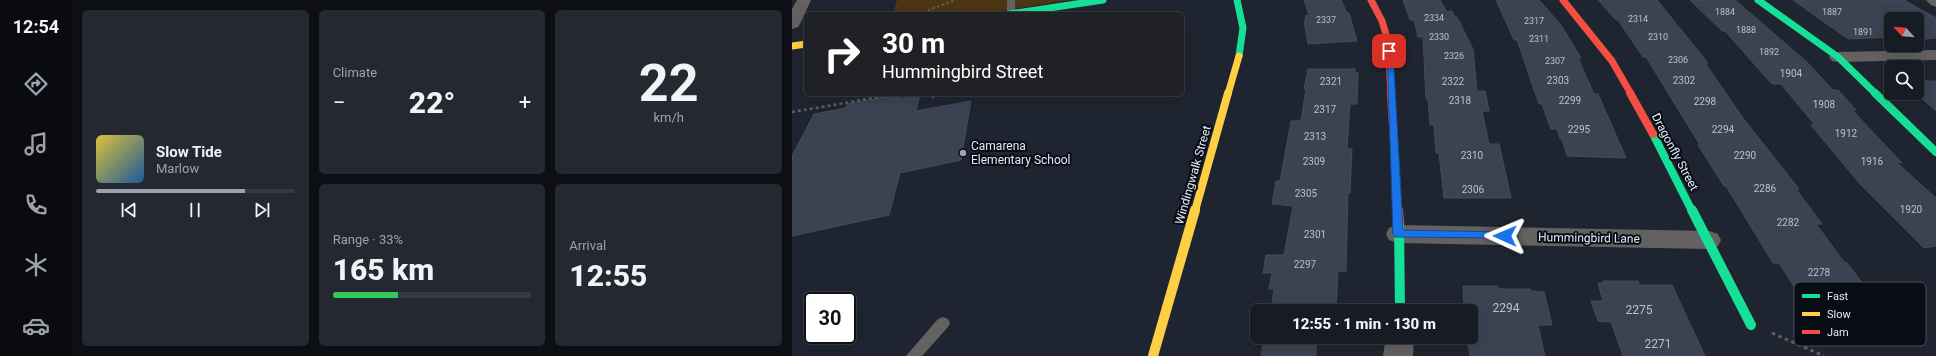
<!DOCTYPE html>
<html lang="en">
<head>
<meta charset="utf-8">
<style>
	:root { --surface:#171c24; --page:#242931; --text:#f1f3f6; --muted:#9ea1a6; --line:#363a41; --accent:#9da4b1 }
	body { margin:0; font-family:Roboto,sans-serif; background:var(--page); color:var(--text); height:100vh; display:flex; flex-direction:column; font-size:15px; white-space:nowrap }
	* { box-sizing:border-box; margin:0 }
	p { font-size:13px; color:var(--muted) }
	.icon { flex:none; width:22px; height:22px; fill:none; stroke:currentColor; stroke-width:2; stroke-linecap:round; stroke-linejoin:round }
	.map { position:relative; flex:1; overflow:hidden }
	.details { display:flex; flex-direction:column; gap:10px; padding:10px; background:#0d0f14; width:720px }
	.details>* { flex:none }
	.banner { position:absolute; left:12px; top:12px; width:380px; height:84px; border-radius:6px; box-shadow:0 4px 16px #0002,0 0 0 1px var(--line); background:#202124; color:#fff; overflow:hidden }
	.needle { width:26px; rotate:296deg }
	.tools { position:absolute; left:1092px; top:12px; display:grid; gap:8px }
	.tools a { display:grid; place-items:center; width:40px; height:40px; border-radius:6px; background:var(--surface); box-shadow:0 4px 16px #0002,0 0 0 1px var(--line); font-size:20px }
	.speed { position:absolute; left:12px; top:292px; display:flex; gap:8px; font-size:20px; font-weight:700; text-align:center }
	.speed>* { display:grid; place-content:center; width:52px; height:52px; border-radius:50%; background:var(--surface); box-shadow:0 4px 16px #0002,0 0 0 1px var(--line); line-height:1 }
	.speed .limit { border:2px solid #111; border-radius:6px; background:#fff; color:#111 }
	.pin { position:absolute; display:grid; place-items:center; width:34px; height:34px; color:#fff; margin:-17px; border-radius:8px; box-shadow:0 2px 6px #0006 }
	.me { position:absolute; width:44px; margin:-22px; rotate:271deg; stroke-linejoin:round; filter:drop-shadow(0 0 3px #0008) }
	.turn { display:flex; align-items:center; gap:14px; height:84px; padding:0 12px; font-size:18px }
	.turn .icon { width:52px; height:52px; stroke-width:2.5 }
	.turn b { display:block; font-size:28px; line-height:34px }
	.big { font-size:30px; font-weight:800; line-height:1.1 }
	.details .tile { flex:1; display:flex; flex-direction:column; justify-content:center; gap:6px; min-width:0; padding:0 14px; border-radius:6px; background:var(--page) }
	.details .dial { align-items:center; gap:0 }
	.dial b { font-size:52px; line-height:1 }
	.song { display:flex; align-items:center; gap:12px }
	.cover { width:48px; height:48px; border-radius:6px; background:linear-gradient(135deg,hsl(50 70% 55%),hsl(210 70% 35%)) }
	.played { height:4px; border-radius:2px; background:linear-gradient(90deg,var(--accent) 75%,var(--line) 75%) }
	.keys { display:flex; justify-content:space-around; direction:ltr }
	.heat { display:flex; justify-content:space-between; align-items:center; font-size:22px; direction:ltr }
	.charge { height:6px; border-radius:3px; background:linear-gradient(90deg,#34c759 33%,var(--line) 0) }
	.details .tiles { flex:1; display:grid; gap:10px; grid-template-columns:repeat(3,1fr) }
	.tile:first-child { grid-row:span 2 }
	.trip { position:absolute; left:458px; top:304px; width:228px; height:40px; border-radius:6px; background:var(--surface); box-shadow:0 4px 16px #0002,0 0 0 1px var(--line); font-weight:800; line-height:40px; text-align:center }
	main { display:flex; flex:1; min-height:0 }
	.menu { display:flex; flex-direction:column; width:72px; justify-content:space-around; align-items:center; background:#090b0e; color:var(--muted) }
	.menu .icon { width:28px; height:28px }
	.menu .current { color:var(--accent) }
	.menu b { font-size:18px; color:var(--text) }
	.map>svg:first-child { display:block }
	.green { fill:#4e3613 }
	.building { fill:#3b4352; stroke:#464b54 }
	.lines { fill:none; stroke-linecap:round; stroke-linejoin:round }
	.path-far2 { stroke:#5f5f61; stroke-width:2; stroke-dasharray:2.5 2.5; stroke-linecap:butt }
	.path-far1 { stroke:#5f5f61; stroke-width:2.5; stroke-dasharray:3 3; stroke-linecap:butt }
	.path { stroke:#5f5f61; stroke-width:3; stroke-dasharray:3.5 3.5; stroke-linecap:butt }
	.lane { fill:#646261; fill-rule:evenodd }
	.street { fill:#646261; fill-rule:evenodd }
	.fast-far2 { stroke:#16e098; stroke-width:7 }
	.fast-far1 { stroke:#16e098; stroke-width:8 }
	.fast { stroke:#16e098; stroke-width:10 }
	.slow-far2 { stroke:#ffcf43; stroke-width:7 }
	.slow-far1 { stroke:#ffcf43; stroke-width:8 }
	.slow { stroke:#ffcf43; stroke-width:10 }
	.jam-far2 { stroke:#f24e42; stroke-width:7 }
	.jam-far1 { stroke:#f24e42; stroke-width:8 }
	.jam { stroke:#f24e42; stroke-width:10 }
	.route { fill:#1a73e8; stroke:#114b97 }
	.poi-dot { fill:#9da4b1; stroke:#080c15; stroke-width:1.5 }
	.labels { text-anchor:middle; stroke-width:4; stroke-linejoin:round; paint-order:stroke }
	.far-number-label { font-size:9px; fill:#b8c0ce }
	.number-label { font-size:10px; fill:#b8c0ce }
	.poi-label { font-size:12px; fill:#e1e9f7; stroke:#080c15; text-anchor:start }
	.street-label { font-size:12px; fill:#e1e9f7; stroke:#080c15 }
	.near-number-label { font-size:12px; fill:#b8c0ce }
	.key { fill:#080c15; stroke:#494e59; stroke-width:1 }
	.key-label { font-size:11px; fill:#e1e9f7 }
</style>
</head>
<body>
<main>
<nav class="menu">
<b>12:54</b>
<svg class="icon current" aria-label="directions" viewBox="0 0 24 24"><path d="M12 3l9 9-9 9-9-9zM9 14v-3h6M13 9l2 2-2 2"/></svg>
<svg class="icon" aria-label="music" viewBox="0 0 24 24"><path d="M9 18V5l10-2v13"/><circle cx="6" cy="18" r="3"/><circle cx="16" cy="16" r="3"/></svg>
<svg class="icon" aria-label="phone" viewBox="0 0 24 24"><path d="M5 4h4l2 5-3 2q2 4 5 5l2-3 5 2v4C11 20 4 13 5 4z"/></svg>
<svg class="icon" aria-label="climate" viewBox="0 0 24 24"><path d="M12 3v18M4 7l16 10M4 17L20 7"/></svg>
<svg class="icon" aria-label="car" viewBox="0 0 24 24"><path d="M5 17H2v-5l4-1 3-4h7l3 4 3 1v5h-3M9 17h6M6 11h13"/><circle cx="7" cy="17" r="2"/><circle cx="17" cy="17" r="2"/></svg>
</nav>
<section class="details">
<div class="tiles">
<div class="tile">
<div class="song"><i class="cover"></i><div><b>Slow Tide</b><p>Marlow</p></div></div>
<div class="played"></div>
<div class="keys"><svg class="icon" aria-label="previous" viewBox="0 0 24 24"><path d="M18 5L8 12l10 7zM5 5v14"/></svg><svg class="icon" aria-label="pause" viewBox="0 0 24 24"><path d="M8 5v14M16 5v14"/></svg><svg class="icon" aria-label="next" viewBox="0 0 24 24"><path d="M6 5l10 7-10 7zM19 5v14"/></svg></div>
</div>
<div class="tile"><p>Climate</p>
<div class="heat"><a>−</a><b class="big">22°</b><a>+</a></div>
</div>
<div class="tile dial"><b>22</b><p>km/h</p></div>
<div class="tile"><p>Range · 33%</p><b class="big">165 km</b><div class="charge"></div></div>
<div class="tile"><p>Arrival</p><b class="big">12:55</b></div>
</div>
</section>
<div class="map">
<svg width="1144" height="356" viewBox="0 0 1144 356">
	<rect width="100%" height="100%" fill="#1f2530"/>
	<path class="green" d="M 105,0 L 278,0 L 188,14 L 101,14 Z"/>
	<path class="building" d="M 512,0 L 549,0 L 555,13 L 557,13 L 565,41 L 516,44 L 512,21 L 514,21 L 513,16 L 517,15 Z
		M 611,0 L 648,0 L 655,12 L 660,11 L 663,17 L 665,17 L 681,49 L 685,91 L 693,91 L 697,111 L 690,111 L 697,144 L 707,144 L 719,198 L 652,198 L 647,153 L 644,153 L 642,125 L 638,125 L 636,99 L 634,99 L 631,37 L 626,37 L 622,20 L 618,20 Z
		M 704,0 L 747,0 L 769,25 L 789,58 L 786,58 L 802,94 L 806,94 L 834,158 L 775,156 L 770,139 L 768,139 L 765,129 L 759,129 L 750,104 L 747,104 L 725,40 L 722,40 Z
		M 806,0 L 865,0 L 916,63 L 913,63 L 951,118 L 1007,189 L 1004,189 L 1030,224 L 1024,224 L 1052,262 L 1055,263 L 1089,307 L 1098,308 L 1112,327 L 1029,324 L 1008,296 L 987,263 L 981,263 L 934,186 L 932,186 L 906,145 L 908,145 L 854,57 L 851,57 L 826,20 L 824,20 Z
		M 898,0 L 943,0 L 1015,62 L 1041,90 L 1046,90 L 1064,110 L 1060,110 L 1110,163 L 1104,162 L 1144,198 L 1144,246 L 1132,248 L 1068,184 L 1019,125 L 1023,125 L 989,84 L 980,84 L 933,31 L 930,31 Z
		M 1001,0 L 1112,0 L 1144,18 L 1144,38 L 1133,39 L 1125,35 L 1125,19 L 1099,19 L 1099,37 L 1056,39 Z
		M 516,69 L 563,69 L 563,73 L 566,73 L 565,104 L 558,104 L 555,149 L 560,149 L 558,193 L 556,193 L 554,272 L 546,271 L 544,311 L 479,311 L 482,289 L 477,289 L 480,273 L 471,273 L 474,255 L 492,255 L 501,206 L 480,204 L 484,181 L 488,181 L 499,121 L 509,121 L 514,89 L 512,89 Z
		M 1125,81 L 1144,81 L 1144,111 L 1125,94 Z
		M 110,94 L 109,99 L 128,95 L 124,111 L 179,101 L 169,160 L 108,173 L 97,215 L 0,236 L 0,156 L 22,114 L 54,108 L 55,104 Z
		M 811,281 L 846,281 L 847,285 L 880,285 L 913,356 L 831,356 L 819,322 L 806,321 L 799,301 L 811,301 L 806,283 L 812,283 Z
		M 671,286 L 706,286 L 706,289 L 738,289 L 739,291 L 752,292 L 760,325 L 746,325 L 753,356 L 678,356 L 675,337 L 679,337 L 679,311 L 672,311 Z
		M 472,337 L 537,337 L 536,342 L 524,342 L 524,356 L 469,356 Z"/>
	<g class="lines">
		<path class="path-far2" d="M 132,14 L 139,9 L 164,0"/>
		<path class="path-far1" d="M 134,94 L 145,99
			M 0,112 L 105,94"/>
		<path class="path" d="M 980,333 L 1032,356"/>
		<path class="lane" d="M 215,0 L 223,0 L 223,14 L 215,14 Z
			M 151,317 L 156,319 L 158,323 L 156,327 L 130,356 L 114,356 L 146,319 Z"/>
		<path class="street" d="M 5,0 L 19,0 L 8,24 L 6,27 L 0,29 L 0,9 Z
			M 1134,0 L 1144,0 L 1144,7 L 1139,5 Z
			M 1144,50 L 1144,60 L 1046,62 L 1040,61 L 1037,57 L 1040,53 L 1046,52 Z
			M 606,225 L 917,231 L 926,234 L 929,240 L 926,246 L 917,249 L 606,243 L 597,240 L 594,234 L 597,228 Z
			M 594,337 L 622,337 L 621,356 L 591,356 Z"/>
		<path class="fast-far2" d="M 445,0 L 451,28 L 447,56
			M 966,0 L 1046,57 L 1084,94
			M 217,14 L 311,0"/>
		<path class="fast-far1" d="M 1083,93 L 1144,152
			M 861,134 L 900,211"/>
		<path class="fast" d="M 900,210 L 959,325
			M 607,222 L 608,311"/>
		<path class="slow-far2" d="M 0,46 L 14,44
			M 436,94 L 447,56"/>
		<path class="slow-far1" d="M 403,211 L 436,93"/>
		<path class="slow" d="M 361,356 L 403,210"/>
		<path class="jam-far2" d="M 579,0 L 590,21 L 596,41 L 599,94
			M 771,0 L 820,61 L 839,94"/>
		<path class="jam-far1" d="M 599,93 L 606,211
			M 838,93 L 861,134"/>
		<path class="jam" d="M 606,210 L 607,222"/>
	</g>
	<path class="route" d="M 595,49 L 601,51 L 611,230 L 713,232 L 718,236 L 717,238 L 603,237 L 601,234 Z"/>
	<circle class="poi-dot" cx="171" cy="153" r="4"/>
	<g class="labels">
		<g class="far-number-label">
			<text x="933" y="15">1884</text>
			<text x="1040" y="15">1887</text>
			<text x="642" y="21">2334</text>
			<text x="846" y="22">2314</text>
			<text x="534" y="23">2337</text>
			<text x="742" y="24">2317</text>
			<text x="954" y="33">1888</text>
			<text x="1071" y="35">1891</text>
			<text x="647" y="40">2330</text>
			<text x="866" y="40">2310</text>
			<text x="747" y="42">2311</text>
			<text x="977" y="55">1892</text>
			<text x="662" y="59">2326</text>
			<text x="886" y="63">2306</text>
			<text x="763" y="64">2307</text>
		</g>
		<g class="number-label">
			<text x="999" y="77">1904</text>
			<text x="766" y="84">2303</text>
			<text x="892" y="84">2302</text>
			<text x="539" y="85">2321</text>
			<text x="661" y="85">2322</text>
			<text x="668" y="104">2318</text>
			<text x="778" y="104">2299</text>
			<text x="913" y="105">2298</text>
			<text x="1032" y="108">1908</text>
			<text x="533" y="113">2317</text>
			<text x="787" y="133">2295</text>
			<text x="931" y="133">2294</text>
			<text x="1054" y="137">1912</text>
			<text x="523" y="140">2313</text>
			<text x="680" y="159">2310</text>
			<text x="953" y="159">2290</text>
			<text x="522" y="165">2309</text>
			<text x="1080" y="165">1916</text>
			<text x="973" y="192">2286</text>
			<text x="681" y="193">2306</text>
			<text x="514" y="197">2305</text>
			<text x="1119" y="213">1920</text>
			<text x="996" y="226">2282</text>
			<text x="523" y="238">2301</text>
			<text x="513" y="268">2297</text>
			<text x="1027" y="276">2278</text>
		</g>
		<g class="poi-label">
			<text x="179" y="150">Camarena<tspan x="179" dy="14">Elementary School</tspan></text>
		</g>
		<g class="street-label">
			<text transform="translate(883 152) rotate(62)" y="4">Dragonfly Street</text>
			<text transform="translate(401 175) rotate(-74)" y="4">Windingwalk Street</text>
			<text transform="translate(797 238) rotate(1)" y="4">Hummingbird Lane</text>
		</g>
		<g class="near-number-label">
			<text x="714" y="312">2294</text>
			<text x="847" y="314">2275</text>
			<text x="866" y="348">2271</text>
		</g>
	</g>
	<rect x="1002" y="282" width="132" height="64" rx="6" class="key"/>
	<rect x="1010" y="294" width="18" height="4" fill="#16e098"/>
	<rect x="1010" y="312" width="18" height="4" fill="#ffcf43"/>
	<rect x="1010" y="330" width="18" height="4" fill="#f24e42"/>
	<g class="key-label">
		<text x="1035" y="300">Fast</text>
		<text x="1035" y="318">Slow</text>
		<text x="1035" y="336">Jam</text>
	</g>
</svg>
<div class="tools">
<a><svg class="needle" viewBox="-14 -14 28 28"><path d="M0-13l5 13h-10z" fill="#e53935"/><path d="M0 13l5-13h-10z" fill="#9ea1a6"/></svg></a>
<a><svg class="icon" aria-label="search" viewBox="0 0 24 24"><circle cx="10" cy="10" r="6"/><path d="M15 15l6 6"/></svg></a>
</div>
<div class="speed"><div class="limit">30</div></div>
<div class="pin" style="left:597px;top:51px;background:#d93025"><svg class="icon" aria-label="arrive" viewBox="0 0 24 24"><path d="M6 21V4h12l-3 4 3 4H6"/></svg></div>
<svg class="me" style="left:713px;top:236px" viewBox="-20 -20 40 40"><path d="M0-17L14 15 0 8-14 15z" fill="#1a73e8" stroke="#fff" stroke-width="4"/></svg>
<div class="trip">12:55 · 1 min · 130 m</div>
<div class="banner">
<div class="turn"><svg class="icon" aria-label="right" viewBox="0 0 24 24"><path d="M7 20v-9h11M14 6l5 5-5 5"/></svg><div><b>30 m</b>Hummingbird Street</div></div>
</div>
</div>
</main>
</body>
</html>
